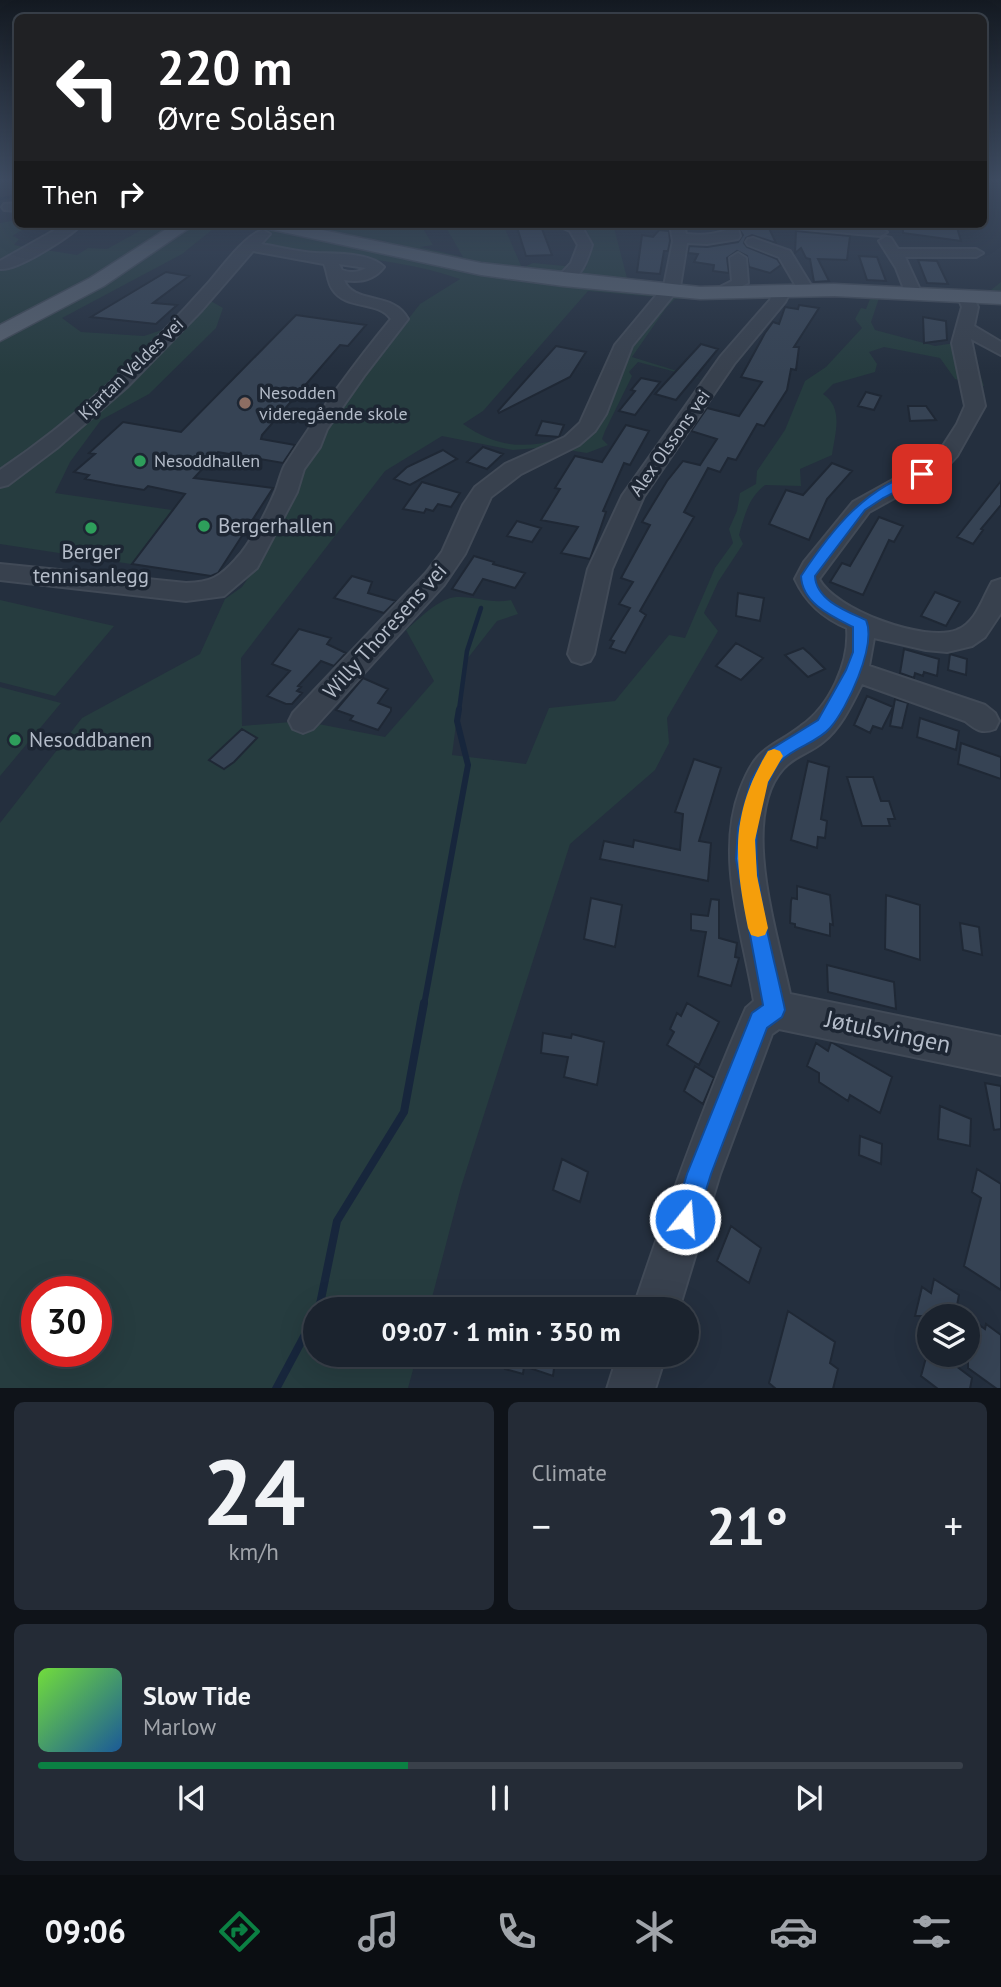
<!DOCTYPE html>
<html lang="en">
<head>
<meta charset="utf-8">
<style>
	:root { --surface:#1b232e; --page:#242b36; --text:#f1f3f6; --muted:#a0a4aa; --line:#39404a; --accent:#0b8043 }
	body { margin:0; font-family:"PT Sans",sans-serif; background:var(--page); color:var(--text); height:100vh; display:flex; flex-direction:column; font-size:26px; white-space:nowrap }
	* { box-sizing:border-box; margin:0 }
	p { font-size:23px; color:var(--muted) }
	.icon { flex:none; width:38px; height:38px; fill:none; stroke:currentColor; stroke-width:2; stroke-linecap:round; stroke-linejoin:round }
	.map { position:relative; height:1388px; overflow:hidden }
	.drawer { display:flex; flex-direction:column; gap:14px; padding:14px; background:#0f1319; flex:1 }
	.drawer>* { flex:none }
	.guide { position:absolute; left:14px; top:14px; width:973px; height:214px; border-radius:10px; box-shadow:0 7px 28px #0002,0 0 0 2px var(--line); background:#202124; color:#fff; overflow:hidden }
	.buttons { position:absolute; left:917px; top:1304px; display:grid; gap:14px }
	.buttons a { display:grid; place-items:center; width:63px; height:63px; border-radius:50%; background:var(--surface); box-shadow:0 7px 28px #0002,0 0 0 2px var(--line); font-size:35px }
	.speed { position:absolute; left:21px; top:1276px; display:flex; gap:14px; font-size:35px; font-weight:700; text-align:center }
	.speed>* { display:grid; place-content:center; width:91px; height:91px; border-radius:50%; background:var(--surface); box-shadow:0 7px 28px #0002,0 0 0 2px var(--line); line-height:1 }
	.speed .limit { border:10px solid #d22; background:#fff; color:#111 }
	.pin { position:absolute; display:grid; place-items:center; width:60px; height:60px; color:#fff; margin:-30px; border-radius:14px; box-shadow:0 4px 10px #0006 }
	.me { position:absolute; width:77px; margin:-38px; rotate:17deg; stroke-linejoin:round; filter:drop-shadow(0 0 5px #0008) }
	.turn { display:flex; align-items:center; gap:24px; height:147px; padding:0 28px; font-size:32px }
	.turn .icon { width:91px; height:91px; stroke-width:2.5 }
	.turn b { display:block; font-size:49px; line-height:60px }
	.then { display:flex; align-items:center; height:66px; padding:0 28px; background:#0003; gap:14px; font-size:26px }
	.big { font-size:52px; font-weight:700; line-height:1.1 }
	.drawer .card { flex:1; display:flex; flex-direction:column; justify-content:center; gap:10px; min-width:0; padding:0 24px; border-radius:10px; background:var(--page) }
	.drawer .dial { align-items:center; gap:0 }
	.dial b { font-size:91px; line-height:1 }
	.song { display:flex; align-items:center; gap:21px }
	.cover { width:84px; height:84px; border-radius:10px; background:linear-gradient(135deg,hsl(100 70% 55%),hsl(210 70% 35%)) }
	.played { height:7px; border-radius:4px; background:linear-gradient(90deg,var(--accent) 40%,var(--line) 40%) }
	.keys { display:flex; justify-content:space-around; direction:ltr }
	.heat { display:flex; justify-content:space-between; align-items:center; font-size:38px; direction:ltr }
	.drawer .tiles { flex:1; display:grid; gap:14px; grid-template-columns:1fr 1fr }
	.card:last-child { grid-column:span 2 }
	.trip { position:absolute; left:303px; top:1297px; width:396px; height:70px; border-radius:35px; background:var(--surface); box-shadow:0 7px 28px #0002,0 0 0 2px var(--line); font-weight:700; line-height:70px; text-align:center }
	.tab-bar { display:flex; height:112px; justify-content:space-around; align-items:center; background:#0b0e12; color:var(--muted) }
	.tab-bar .icon { width:49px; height:49px }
	.tab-bar .on { color:var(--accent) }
	.tab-bar b { font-size:32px; color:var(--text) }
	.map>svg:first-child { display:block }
	.green { fill:#263c3f; fill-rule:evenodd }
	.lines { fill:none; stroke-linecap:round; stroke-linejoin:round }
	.stream-far3 { stroke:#17263c; stroke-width:2.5 }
	.stream-far2 { stroke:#17263c; stroke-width:4.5 }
	.stream-far1 { stroke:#17263c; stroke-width:6 }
	.stream { stroke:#17263c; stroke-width:8 }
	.building { fill:#364354; stroke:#1f2835; stroke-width:2 }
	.minor-casing { stroke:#414a57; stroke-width:4 }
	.major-casing { stroke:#414a57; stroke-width:3 }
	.minor { fill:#38414e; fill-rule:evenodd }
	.major { fill:#56606e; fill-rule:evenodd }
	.route { fill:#1a73e8; stroke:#114b97; stroke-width:2 }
	.slow { fill:#f59e0b }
	.education-dot { fill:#8d6e63; stroke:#1d2633; stroke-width:2.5 }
	.leisure-dot { fill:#2e9e5b; stroke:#1d2633; stroke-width:2.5 }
	.labels { text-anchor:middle; stroke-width:7; stroke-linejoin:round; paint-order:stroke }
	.far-street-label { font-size:18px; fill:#b4bcc9; stroke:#1d2633 }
	.far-poi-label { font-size:18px; fill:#b4bcc9; stroke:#1d2633; text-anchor:start }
	.poi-label { font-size:21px; fill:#b4bcc9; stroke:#1d2633; text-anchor:start }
	.street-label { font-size:21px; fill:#b4bcc9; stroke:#1d2633 }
	.near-street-label { font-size:24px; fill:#b4bcc9; stroke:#1d2633 }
</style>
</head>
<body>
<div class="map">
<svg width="1001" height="1389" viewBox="0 0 1001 1389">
	<rect width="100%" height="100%" fill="#242f3e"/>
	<path class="green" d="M 17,220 L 18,224 L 32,224 L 12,236 L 19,239 L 14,245 L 77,255 L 88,248 L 107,249 L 152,224 L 307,224 L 341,231 L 314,224 L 420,224 L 433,245 L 420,247 L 463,257 L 444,224 L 503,224 L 522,268 L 533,263 L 586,268 L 591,240 L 584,224 L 613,224 L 627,278 L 619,280 L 686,287 L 972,293 L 991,290 L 1001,282 L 1001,300 L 880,295 L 871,322 L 875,330 L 935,346 L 955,343 L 970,346 L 984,386 L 955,379 L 940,358 L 884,347 L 869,352 L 877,364 L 875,372 L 833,384 L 823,394 C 844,408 835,433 832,455 L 800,469 L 801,486 L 765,485 C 748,499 745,514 739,535 L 743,544 L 718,582 L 704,613 L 718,631 L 667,718 L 669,743 L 655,770 L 570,844 L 461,1187 L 429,1309 L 315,1309 L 315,1354 L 417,1355 L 408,1388 L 0,1388 L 0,823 L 82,718 L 200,654 L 225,599 L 242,587 L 257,565 L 292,501 L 321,430 L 420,304 L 460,279 C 421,265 376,260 335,254 C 312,251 286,253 265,242 L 271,232 L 218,225 L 182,254 L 62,318 L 81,332 L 144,336 L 168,328 L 209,300 L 223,308 L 216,328 L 149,394 L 101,420 L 70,462 L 55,493 L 172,510 L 131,564 L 0,544 L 0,223 ZM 588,291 L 667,298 L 629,344 L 594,425 C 547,447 508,456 463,424 L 483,411 ZM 842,295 L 870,299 L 866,309 L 861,308 L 855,319 L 862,328 L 826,367 L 805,381 L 785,430 L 757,471 L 756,484 L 740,493 L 737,511 L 729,529 L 733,543 L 715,568 L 685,638 L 669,635 L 615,701 L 549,708 L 526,764 L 452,755 L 464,663 L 497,621 L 518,614 L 511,600 C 490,604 476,596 456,597 C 439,598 419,619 406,630 L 434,681 L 385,737 L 303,721 L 242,726 L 241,658 L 385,471 L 442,436 L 513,450 L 549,447 L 587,453 L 608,445 L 602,439 L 605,431 L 632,376 L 629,372 L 638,362 L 706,380 L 632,357 L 666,308 L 675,299 ZM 37,1292 L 96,1292 L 96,1351 L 37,1351 Z
		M 0,600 L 114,626 L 55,696 L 0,682 Z
		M 0,687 L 61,703 L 0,776 Z"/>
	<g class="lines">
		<path class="stream-far3" d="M 0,199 L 18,195"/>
		<path class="stream-far2" d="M 459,710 L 467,651 L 481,608"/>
		<path class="stream-far1" d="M 424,1005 L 468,765 L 457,721 L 459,709"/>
		<path class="stream" d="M 319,1309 L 337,1221 L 404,1112 L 424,1003
			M 276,1389 L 315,1316"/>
	</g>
	<path class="building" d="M 516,224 L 533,224 L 535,229 L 542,229 L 552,255 L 526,256 Z
		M 903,224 L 956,224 L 961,241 L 903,233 Z
		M 737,226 L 769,228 L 776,243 L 752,235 L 746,238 L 744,243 L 747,247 L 777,259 L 781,265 L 770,273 L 749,267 L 747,256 L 737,251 L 727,258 L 729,273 L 713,271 L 714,265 L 694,262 L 698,254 L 688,253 L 689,246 L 707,247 L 738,242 L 743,235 Z
		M 659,230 L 669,231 L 670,241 L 668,251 L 664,251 L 660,274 L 637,272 L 642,235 L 653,237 Z
		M 796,231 L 850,236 L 847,260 L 818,259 L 829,281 L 814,282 L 810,259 L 806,258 L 801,248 L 795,253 Z
		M 859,256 L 877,257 L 886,281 L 867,280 Z
		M 918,260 L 937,261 L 948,284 L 927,283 Z
		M 166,272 L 189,276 L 153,303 L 177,305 L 156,324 L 91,317 Z
		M 799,305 L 819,308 L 794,347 L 799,347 L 796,370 L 791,369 L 787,390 L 764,426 L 757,424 L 736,460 L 728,458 L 720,472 L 708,468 L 684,512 L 694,517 L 640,611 L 646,615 L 625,653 L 610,648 L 614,641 L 610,640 L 630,608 L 619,604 L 633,582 L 621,578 L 650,525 L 642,522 L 667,481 L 683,461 L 700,465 L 717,439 L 691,431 L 707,408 L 739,416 L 762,382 L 741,377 L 765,333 L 773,322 L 779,324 L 785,307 L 798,309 Z
		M 296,315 L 366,325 L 348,346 L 340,345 L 262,435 L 261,439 L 295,445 L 283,463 L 218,452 L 194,478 L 273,488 L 218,573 L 211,576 L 132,564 L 185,494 L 148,486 L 144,490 L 115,485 L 85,479 L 89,475 L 74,472 L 95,454 L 89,453 L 123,422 L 181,432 Z
		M 923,317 L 946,321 L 947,340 L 924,343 Z
		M 701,344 L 718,349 L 676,400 L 655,394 Z
		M 556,346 L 586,352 L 570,377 L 499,413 L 498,411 Z
		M 641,378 L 660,382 L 635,415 L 619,411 L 635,391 L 631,390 Z
		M 866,392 L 881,396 L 874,410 L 858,406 Z
		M 908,406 L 926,406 L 936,420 L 910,421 Z
		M 542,421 L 564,425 L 559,437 L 536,435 Z
		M 626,425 L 649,431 L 630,465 L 624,463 L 603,511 L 606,512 L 590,559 L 561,553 L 578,527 L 541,520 L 560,489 L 555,488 L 575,456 L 602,462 Z
		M 483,447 L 503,454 L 487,469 L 467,462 Z
		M 443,450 L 457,459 L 410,485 L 394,479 L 407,467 Z
		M 832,463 L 852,471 L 827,499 L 809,540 L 769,524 L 786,490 L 803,495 Z
		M 1001,481 L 1001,505 L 981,529 L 983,530 L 973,544 L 957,537 Z
		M 422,482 L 460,493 L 451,507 L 438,504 L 433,511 L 426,509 L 424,513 L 403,509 Z
		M 879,517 L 903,526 L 894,542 L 889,540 L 863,595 L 830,582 L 842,563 L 850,566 Z
		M 517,521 L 541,528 L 532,542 L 507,536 Z
		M 474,556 L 494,562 L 493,564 L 525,573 L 515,588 L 483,579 L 473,595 L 452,589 Z
		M 352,576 L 372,582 L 368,593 L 396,601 L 384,613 L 334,598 Z
		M 935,592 L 960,602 L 946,626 L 921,616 Z
		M 738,593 L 764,598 L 760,621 L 736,616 Z
		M 299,629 L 331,638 L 327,644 L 346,653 L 334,666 L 321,661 L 298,686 L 301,687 L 297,691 L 302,693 L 292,704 L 286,704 L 267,696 L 290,671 L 272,664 Z
		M 736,643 L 763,658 L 741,680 L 716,666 Z
		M 803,648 L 810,654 L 825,669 L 808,677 L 785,655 Z
		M 904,649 L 939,659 L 937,676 L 924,672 L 923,676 L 915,673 L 914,678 L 900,673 Z
		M 950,654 L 967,659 L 966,675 L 948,670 Z
		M 363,678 L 388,689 L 378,703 L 391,708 L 391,711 L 378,730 L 350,720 L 353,716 L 336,710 Z
		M 867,696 L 893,707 L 882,729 L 873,726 L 870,733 L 854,725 Z
		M 895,699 L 908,703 L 902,728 L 890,726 Z
		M 920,718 L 959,731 L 956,750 L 917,737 Z
		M 242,729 L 257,738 L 234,762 L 224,769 L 209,760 Z
		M 961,743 L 1001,757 L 1001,779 L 958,764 Z
		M 694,759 L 721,768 L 699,841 L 711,843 L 708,881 L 600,859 L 604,841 L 633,847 L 634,840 L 680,850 L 683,814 L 675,812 Z
		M 808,761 L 829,767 L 821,819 L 827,821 L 825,838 L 818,837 L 817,848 L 791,840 Z
		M 847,777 L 873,777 L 881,801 L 889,801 L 895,819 L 888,819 L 890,826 L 862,826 Z
		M 797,886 L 830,895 L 833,925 L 830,924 L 830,936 L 795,927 L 795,924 L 790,923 L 791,901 L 792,898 L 797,899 Z
		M 886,895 L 920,905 L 920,960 L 885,949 Z
		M 591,898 L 622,905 L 615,947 L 584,939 Z
		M 711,899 L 719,900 L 719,938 L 737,943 L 735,957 L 739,958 L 731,986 L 698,976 L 706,932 L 691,930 L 691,914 L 708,916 Z
		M 960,923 L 979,927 L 982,955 L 963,950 Z
		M 827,965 L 894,982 L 896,1009 L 828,992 Z
		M 687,1003 L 719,1022 L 699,1065 L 667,1045 L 674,1032 L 670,1029 L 677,1013 L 681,1016 Z
		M 543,1033 L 571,1038 L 572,1034 L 604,1042 L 597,1085 L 564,1077 L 568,1057 L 541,1053 Z
		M 831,1042 L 892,1077 L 880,1113 L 850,1095 L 848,1101 L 819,1082 L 819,1073 L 807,1066 L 816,1043 L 828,1051 Z
		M 695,1066 L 714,1078 L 703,1104 L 684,1091 Z
		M 985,1083 L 1001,1086 L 1001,1129 L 994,1130 Z
		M 940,1106 L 971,1119 L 970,1146 L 938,1139 Z
		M 860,1136 L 882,1144 L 881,1164 L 859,1155 Z
		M 562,1159 L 588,1172 L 580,1202 L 553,1190 Z
		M 977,1169 L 1001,1184 L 1001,1290 L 964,1266 L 981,1198 L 972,1192 Z
		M 731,1226 L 761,1248 L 749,1283 L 717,1261 Z
		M 934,1279 L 959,1295 L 955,1316 L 915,1316 L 922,1287 L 931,1293 Z
		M 788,1311 L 835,1342 L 830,1363 L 838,1369 L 833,1389 L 776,1389 L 769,1383 Z
		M 968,1317 L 985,1329 L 986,1324 L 1001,1335 L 1001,1389 L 997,1389 L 968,1368 Z
		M 499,1354 L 556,1354 L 553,1376 L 524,1366 L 523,1374 L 505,1369 L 507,1360 Z
		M 927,1354 L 940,1354 L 972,1378 L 970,1389 L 938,1389 L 921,1376 Z"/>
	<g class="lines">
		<defs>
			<path id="minor" d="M 18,203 L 18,211 L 4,210 L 2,207 L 4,204 Z
				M 66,224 L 82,224 C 70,237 17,271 0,269 L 0,261 Z
				M 554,224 L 581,225 L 592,245 C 587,261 581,279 563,285 L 555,280 L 571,263 L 578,245 L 570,231 Z
				M 670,224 L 684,224 L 686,234 C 707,236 715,234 733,228 L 738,229 L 740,236 L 738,239 L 707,244 L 687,243 L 680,287 L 632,346 L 606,414 L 595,431 L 579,445 L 521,474 L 491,497 L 465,554 L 444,585 L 313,729 L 303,733 L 293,729 L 289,721 L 293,713 L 426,573 L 442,552 L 463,505 L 475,487 L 505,464 L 565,437 L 580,423 L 615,345 L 664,286 L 673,241 Z
				M 787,224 C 807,224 874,221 887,232 L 880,236 L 794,228 Z
				M 263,230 L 270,234 L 261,244 C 279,247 298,252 315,253 C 335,254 369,252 384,267 C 374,280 360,283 344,280 C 353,305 394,291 408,319 L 364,376 L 327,429 L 320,447 L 304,469 L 297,492 L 257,568 L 224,596 L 186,601 L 0,580 L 0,564 L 186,583 C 211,582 219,578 236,559 C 250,545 268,509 276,490 C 279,482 281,472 285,465 C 318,414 352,366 391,319 C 378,300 346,310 333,290 C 327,282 328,272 324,264 L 253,251 L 202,310 L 127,387 L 57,448 L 8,485 L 0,487 L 0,470 C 77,418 148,351 210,281 C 222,267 246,234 263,230 ZM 339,264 L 366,268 C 358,273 350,273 342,270 Z
				M 886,237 L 891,238 L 898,249 L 976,249 L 983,253 L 976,257 L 905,257 L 922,294 L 914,299 L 906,294 L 896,268 L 879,241 Z
				M 753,238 L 790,251 L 814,290 L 812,293 L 800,293 L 779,257 L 748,245 L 746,242 L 748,239 Z
				M 738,253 L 746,258 L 748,283 L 722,296 L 710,296 L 708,293 L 732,281 L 730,258 Z
				M 780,286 L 786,288 L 789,294 L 785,302 L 734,364 L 644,496 L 612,569 L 594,654 L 590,661 L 581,664 L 572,661 L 568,654 L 588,569 L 622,496 L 721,356 L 770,300 L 774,288 Z
				M 966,292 L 972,294 L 978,307 L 974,326 L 1001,342 L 1001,355 L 971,339 L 985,406 L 957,456 L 943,471 L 869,512 L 819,579 C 835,610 925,643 957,630 C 976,623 983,597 992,582 L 1001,579 L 1001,613 L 985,637 L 972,646 L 947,652 L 926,650 L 874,638 L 869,666 L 985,705 L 995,713 L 999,721 L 995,729 C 982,734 976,730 965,721 L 862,684 C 852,704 841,728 823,742 C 810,753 794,756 783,769 C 739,818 778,936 790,994 L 1001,1037 L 1001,1075 L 779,1029 L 772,1034 L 720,1174 L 679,1309 L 633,1309 C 667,1207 703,1106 746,1008 L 754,1001 C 743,934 715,856 740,790 C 757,745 768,751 801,726 C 830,706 850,662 847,628 C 823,618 806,603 795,579 L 804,562 L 853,502 L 927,461 L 939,452 L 957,424 L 965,406 L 952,343 L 962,307 L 958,297 Z
				M 618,1354 L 666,1354 L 655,1389 L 607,1389 Z"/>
			<path id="major" d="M 174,224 L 195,224 L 104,286 L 0,341 L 0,325 L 90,278 Z
				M 260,224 L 294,224 L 481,263 L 700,287 L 834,284 L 1001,292 L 1001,304 L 834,296 L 700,299 L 563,286 L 481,275 L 269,229 Z"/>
		</defs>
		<use href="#minor" class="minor-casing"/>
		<use href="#major" class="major-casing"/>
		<use href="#minor" class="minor"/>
		<use href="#major" class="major"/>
	</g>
	<linearGradient id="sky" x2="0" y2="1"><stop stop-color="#141a22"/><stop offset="0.48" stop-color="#3f4d63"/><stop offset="1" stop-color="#3f4d63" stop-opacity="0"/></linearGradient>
	<rect width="1001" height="374" fill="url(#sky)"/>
	<path class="route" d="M 922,470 L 928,474 L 927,476 L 883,498 L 865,510 L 815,576 C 816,600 846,611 866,620 C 877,645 847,709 830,728 C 817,743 794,747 781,761 C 776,765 773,774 770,779 C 737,839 772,945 785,1010 L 782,1017 L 767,1028 L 711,1174 L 694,1228 L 685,1232 L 676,1228 L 673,1219 L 687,1174 L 752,1013 L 763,1005 L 736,859 L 738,828 L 751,781 L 768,751 L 818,720 L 846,670 L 853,652 L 853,627 C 831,616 802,603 801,576 C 832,529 866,486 922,470 Z"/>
	<path class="slow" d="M 774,749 L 780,751 L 783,756 L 768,782 L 755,840 L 757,876 L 768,928 L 765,935 L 758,937 L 751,935 L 748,928 C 734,859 730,814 768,751 Z"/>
	<circle class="education-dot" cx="245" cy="403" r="7"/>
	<g class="leisure-dot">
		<circle cx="140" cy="461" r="7"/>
		<circle cx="204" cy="526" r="7"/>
		<circle cx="91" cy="528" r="7"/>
		<circle cx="15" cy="740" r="7"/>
	</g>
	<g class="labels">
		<g class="far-street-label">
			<text transform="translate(131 369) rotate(-44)" y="6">Kjartan Veldes vei</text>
			<text transform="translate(670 443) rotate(-55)" y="6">Alex Olssons vei</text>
		</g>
		<g class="far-poi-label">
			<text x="259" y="399">Nesodden<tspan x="259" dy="21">videregående skole</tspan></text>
			<text x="154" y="467">Nesoddhallen</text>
		</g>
		<g class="poi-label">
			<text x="218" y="533">Bergerhallen</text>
			<text x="91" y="559" text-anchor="middle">Berger<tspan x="91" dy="24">tennisanlegg</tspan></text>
			<text x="29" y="747">Nesoddbanen</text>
		</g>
		<g class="street-label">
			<text transform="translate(385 631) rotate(-48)" y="7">Willy Thoresens vei</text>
		</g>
		<g class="near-street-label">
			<text transform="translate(888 1032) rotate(12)" y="8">Jøtulsvingen</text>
		</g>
	</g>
</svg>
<div class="buttons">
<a><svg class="icon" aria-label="layers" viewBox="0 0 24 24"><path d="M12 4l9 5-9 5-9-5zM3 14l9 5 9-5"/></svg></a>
</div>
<div class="speed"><div class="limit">30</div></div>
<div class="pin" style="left:922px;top:474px;background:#d93025"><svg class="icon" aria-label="arrive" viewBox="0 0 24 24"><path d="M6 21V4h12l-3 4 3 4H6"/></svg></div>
<svg class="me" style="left:685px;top:1219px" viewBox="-20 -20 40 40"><circle r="17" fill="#1a73e8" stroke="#fff" stroke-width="3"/><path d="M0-11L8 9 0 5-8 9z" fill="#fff"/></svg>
<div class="trip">09:07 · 1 min · 350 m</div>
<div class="guide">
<div class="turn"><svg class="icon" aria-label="left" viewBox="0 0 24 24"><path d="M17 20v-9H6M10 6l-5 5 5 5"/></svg><div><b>220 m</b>Øvre Solåsen</div></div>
<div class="then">Then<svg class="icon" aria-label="right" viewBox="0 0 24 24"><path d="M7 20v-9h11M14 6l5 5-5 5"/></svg></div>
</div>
</div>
<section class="drawer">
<div class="tiles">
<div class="card dial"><b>24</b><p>km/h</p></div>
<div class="card"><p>Climate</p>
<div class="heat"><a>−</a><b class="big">21°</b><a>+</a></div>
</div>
<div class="card">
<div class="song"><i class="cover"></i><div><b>Slow Tide</b><p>Marlow</p></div></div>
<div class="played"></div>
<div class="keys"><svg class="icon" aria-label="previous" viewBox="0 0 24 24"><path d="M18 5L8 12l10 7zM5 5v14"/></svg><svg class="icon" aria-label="pause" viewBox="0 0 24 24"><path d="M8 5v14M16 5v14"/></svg><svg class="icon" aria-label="next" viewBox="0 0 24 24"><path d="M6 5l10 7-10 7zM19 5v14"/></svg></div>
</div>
</div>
</section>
<nav class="tab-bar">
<b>09:06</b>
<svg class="icon on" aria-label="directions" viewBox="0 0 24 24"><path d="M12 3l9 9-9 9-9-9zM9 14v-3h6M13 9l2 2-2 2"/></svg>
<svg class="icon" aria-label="music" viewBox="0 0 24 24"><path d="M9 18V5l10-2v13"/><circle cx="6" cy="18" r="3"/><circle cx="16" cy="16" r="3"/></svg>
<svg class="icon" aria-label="phone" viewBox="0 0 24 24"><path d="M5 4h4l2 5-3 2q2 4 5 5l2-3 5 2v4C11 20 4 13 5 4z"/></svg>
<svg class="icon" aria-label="climate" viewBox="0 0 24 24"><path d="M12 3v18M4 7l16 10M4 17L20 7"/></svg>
<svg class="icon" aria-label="car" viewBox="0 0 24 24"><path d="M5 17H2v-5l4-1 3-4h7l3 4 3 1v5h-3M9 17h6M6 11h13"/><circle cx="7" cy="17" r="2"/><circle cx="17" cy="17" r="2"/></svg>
<svg class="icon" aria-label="filters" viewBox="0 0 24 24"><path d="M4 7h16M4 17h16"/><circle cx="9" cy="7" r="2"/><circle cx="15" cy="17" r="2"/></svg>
</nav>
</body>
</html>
